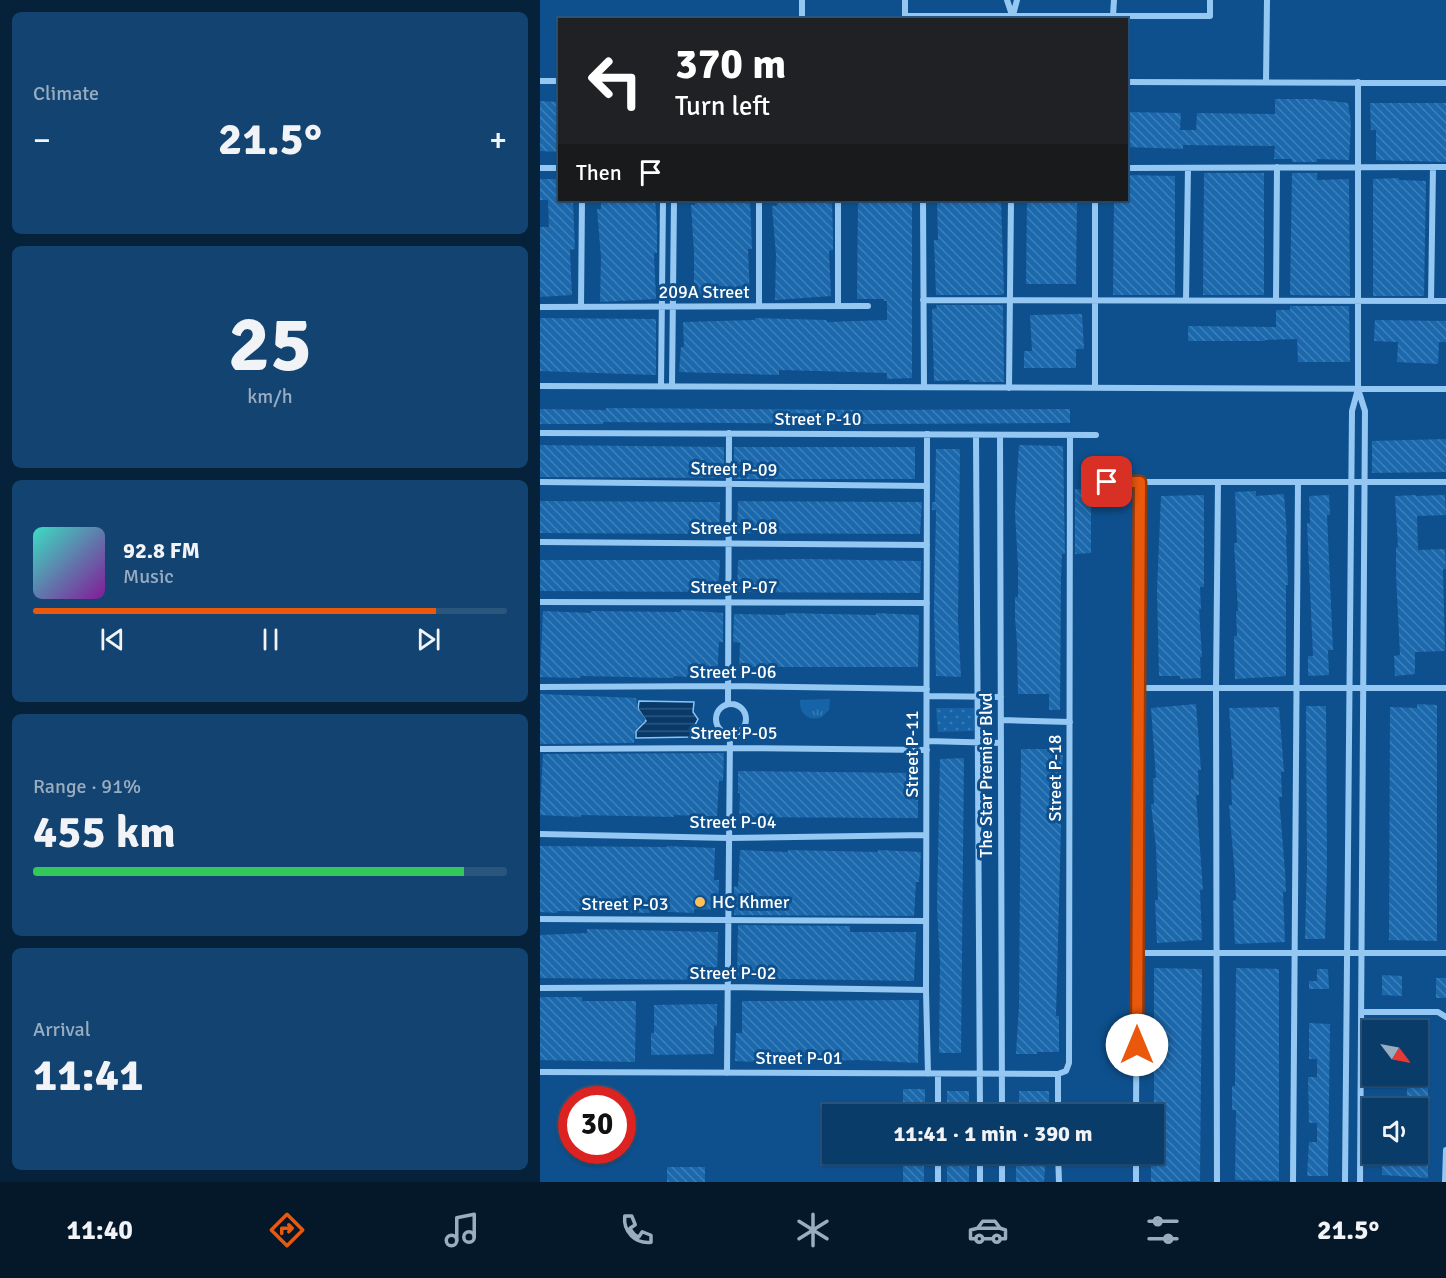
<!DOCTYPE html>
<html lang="en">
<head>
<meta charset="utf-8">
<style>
	:root { --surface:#0a3c6a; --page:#134370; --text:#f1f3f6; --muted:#99adc1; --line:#2a567e; --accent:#ea580c }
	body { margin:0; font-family:Signika,sans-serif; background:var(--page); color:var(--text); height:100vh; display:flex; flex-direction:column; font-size:22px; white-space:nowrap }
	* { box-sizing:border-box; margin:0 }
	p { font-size:20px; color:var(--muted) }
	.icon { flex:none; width:33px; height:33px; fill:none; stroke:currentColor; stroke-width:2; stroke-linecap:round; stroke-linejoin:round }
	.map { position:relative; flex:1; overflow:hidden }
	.details { display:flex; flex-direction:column; gap:12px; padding:12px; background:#06213a; width:540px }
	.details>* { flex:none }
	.hud { position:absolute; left:18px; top:18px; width:570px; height:183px; border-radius:0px; box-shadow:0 2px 4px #0004,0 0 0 2px var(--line); background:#202124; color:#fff; overflow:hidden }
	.needle { width:39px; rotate:122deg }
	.fabs { position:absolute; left:822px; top:1020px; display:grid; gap:12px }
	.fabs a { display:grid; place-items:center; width:66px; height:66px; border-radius:0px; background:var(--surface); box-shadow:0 2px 4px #0004,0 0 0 2px var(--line); font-size:30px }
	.speed { position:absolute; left:18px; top:1086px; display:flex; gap:12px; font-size:30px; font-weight:700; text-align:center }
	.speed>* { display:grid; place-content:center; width:78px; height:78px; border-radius:50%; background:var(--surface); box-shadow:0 2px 4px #0004,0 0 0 2px var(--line); line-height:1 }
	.speed .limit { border:9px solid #d22; background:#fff; color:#111 }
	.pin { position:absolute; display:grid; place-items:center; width:51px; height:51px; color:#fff; margin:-26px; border-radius:12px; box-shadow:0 3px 9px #0006 }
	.me { position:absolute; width:66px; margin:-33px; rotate:0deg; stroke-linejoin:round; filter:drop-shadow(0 0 4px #0008) }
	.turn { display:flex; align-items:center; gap:21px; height:126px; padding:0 18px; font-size:27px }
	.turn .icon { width:78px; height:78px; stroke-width:2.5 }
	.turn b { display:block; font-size:42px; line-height:51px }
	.then { display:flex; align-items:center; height:57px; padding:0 18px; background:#0003; gap:12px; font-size:22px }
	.big { font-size:45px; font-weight:800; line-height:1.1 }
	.details .tile { flex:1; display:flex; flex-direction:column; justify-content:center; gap:9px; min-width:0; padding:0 21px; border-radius:9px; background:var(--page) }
	.details .dial { align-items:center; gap:0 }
	.dial b { font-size:78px; line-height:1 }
	.song { display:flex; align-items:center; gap:18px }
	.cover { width:72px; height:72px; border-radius:9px; background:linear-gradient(135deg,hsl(170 70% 55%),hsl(290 70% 35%)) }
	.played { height:6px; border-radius:3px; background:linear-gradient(90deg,var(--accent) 85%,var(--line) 85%) }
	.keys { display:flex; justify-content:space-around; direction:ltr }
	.heat { display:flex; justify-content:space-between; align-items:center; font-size:33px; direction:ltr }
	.charge { height:9px; border-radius:4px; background:linear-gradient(90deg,#34c759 91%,var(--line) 0) }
	.trip { position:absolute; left:282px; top:1104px; width:342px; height:60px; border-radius:0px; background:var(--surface); box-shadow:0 2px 4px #0004,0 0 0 2px var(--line); font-weight:800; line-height:60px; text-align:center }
	.tabs { display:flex; height:96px; justify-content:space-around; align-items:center; background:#04182a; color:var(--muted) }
	.tabs .icon { width:42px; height:42px }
	.tabs .on { color:var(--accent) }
	.tabs b { font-size:27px; color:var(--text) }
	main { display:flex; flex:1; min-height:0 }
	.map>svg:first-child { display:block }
	.grass { fill:url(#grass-dots) }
	.park { fill:url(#park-tufts) }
	.water { fill:url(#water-rules); stroke:#86c4f7; stroke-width:1.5 }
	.building { fill:url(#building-back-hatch) }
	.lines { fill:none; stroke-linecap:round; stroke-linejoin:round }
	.street { stroke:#95c7f3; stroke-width:6 }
	.route-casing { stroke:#983908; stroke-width:15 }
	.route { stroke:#ea580c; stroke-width:10 }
	.poi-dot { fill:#ffc057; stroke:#0e508d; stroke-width:2 }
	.labels { text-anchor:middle; stroke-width:6; stroke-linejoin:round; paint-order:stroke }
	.street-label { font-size:18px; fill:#fff; stroke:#0e508d }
	.poi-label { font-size:18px; fill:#fff; stroke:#0e508d; text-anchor:start }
</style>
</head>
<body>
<main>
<section class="details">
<div class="tile"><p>Climate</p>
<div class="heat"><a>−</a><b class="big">21.5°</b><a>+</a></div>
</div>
<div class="tile dial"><b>25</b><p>km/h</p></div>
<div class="tile">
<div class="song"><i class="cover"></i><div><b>92.8 FM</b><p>Music</p></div></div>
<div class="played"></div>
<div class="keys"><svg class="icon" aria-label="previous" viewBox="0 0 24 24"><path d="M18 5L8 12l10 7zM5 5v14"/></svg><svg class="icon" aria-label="pause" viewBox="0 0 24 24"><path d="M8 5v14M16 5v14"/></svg><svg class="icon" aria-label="next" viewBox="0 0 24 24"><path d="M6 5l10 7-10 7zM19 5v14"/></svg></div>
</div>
<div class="tile"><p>Range · 91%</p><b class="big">455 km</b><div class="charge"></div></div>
<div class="tile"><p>Arrival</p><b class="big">11:41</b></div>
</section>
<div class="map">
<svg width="906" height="1182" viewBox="0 0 906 1182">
	<defs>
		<pattern id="grass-dots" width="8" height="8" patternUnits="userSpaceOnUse" patternTransform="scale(1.5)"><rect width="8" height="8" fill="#1664a7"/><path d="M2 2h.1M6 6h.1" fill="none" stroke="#397bb4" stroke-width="1.8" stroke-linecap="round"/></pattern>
		<pattern id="park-tufts" width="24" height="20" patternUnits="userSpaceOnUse" patternTransform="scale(1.5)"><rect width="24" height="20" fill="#1664a7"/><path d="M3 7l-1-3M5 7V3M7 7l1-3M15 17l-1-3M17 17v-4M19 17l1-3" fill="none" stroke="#397bb4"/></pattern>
		<pattern id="water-rules" width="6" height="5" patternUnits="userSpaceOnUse" patternTransform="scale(1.5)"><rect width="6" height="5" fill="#083968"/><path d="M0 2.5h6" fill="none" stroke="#2d577f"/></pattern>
		<pattern id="building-back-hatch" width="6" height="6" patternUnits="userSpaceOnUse" patternTransform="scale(1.5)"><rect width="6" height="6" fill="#1b68ad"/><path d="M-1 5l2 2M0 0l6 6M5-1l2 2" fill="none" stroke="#3d7fb9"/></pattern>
	</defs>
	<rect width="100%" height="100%" fill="#0e508d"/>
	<path class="grass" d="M 396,708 L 434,708 L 434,731 L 398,732 Z"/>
	<path class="park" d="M 290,699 L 289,710 L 282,717 C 269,722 259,714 260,700 Z"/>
	<path class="water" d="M 99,701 L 154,702 L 153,712 L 158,719 L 153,729 L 153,737 L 96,738 L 96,731 L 106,721 L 98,709 Z"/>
	<path class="building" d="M 735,99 L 775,99 L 808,103 L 811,123 L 809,160 L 777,159 L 777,162 L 752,162 L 752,159 L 734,159 L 735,146 L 643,145 L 643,149 L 586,147 L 586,112 L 641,113 L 640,130 L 656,130 L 657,113 L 735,114 Z
		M 0,101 L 20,102 L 20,152 L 0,151 Z
		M 830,103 L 906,103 L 906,162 L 836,160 L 836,130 L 831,130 Z
		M 664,173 L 724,173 L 724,295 L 663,295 Z
		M 752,173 L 777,173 L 777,180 L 809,179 L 810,296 L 750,295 Z
		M 586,175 L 635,176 L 635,295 L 573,295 L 574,200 L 586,200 Z
		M 859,178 L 859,180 L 886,181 L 884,296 L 833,296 L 833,179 Z
		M 0,179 L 20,179 L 20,203 L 33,202 L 35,249 L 30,250 L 32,295 L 0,297 L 0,227 L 9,227 L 8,200 L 0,200 Z
		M 61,200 L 115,200 L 117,226 L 117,253 L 114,253 L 116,299 L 60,302 L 61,257 L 57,209 L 61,209 Z
		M 155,200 L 210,200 L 212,249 L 208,249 L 210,295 L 154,299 L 154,253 L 151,205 L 155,205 Z
		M 236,200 L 290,200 L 290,204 L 292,203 L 293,236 L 293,250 L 289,251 L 291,296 L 235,300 L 236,255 L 232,206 L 237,206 Z
		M 318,200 L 372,200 L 372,378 L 347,379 L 347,373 L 314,372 L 239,370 L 239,375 L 139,372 L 141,347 L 144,347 L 143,322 L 215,320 L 215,318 L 287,320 L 287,322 L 347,320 L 347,301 L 344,301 L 344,299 L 317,299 Z
		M 397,200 L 461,200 L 464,293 L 462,295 L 396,295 L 394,240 L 398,240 Z
		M 487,200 L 537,200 L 536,284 L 486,284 Z
		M 396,305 L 463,305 L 464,382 L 429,382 L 429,380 L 394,381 L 392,309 L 397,308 Z
		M 750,306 L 809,306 L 810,362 L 758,362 L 757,339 L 725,340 L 725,341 L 648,341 L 648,326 L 736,327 L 736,310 L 750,310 Z
		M 542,314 L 544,349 L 536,349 L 536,368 L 484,368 L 484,351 L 492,351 L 490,315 Z
		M 0,318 L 116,319 L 116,375 L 0,371 Z
		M 835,320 L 906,321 L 906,342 L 899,342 L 898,364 L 857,362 L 858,342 L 834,341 Z
		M 66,408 L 333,410 L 530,409 L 530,423 L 330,424 L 63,422 L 63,424 L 0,424 L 0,409 L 66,410 Z
		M 906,439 L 906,472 L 832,473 L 832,441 Z
		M 0,445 L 184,447 L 184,478 L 0,477 Z
		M 479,445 L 523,446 L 525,554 L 522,554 L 521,578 L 520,710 L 509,710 L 509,694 L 478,694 L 477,642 L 475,618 L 475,597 L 478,597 L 478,566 L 475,513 Z
		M 194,447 L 375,447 L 375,479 L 194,479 Z
		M 396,449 L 420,449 L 418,621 L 421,677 L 396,676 L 394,609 L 396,510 L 392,510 L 392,502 L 395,502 Z
		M 535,489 L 551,490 L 551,553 L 535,554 Z
		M 716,491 L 716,496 L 744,494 L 747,535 L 746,535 L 748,585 L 746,585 L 746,676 L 695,679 L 694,636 L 697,636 L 696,611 L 698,611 L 694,543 L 697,543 L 695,492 Z
		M 664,495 L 664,587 L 660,587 L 661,609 L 659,609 L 662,657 L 660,657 L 661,678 L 640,679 L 640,676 L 619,676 L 617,590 L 621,496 Z
		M 789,495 L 790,515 L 787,515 L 793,650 L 788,650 L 789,675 L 768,676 L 768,656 L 773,656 L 767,523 L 770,523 L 769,496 Z
		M 876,495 L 876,496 L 905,495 L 906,515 L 877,516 L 878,550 L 905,549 L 906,569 L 903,569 L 905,651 L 875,652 L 875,674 L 855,676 L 854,656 L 860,655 L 856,575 L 856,547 L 858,547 L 855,496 Z
		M 0,501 L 180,502 L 179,534 L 0,533 Z
		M 198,501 L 382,502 L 380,534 L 197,533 Z
		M 264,559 L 381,561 L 380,593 L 197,592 L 198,560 Z
		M 0,560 L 180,560 L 178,592 L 0,591 Z
		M 141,610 L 183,613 L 183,642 L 179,642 L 177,679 L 134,676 L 133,678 L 41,676 L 40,678 L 0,677 L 3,611 L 51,613 L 51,611 L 141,612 Z
		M 246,613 L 336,615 L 336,613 L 379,615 L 378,667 L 199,667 L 200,643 L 193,642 L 194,614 L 245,615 Z
		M 0,694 L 96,698 L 98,709 L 106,719 L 95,730 L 94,743 L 0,744 Z
		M 656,704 L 661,770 L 658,770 L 659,795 L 656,795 L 663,890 L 660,890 L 662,940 L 617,943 L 615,900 L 618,900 L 616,847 L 611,804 L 614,804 L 613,778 L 616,778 L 611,708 Z
		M 877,704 L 897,705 L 897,941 L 849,940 L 850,707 L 877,708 Z
		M 766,706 L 786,706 L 787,866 L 785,939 L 765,939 L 767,863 Z
		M 739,707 L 744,772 L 741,772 L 742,797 L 739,797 L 745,872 L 746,892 L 743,892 L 745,942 L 695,944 L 693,901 L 696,900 L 695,876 L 689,805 L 692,805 L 691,779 L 694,779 L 689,708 Z
		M 481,749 L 523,749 L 516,1016 L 519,1016 L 519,1052 L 497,1052 L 497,1054 L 476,1054 L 479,1006 Z
		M 184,753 L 183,781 L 179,781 L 177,817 L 134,815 L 134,817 L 41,815 L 41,817 L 0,815 L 3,754 Z
		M 424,758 L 421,1053 L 399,1053 L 400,963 L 397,908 L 400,759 Z
		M 198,771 L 378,773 L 378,818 L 199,817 L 200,793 L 198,793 Z
		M 0,846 L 127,847 L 127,846 L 175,848 L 174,880 L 179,880 L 178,910 L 154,909 L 154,913 L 110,911 L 110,913 L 18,911 L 17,913 L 0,912 Z
		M 200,850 L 248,852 L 248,850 L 338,852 L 338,850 L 381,852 L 379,882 L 376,882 L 374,916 L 194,915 L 194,886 L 198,887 Z
		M 198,925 L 310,926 L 310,932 L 376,932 L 374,981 L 197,978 Z
		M 47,929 L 178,932 L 177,980 L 0,978 L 0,935 L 47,933 Z
		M 614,968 L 662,969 L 660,1181 L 611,1182 L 611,1160 L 614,1154 Z
		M 696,968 L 739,969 L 739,1181 L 695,1180 L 696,1110 L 692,1110 L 692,1086 L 695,1086 Z
		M 777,969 L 788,969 L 789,989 L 769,989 L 769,981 L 777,981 Z
		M 842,975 L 862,976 L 862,996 L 842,995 Z
		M 896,978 L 906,978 L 906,998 L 896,998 Z
		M 0,997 L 42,997 L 42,1001 L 96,1001 L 95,1062 L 0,1060 Z
		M 379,1000 L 378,1063 L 318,1060 L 237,1063 L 195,1061 L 196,1033 L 202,1033 L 202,1001 Z
		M 177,1004 L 177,1026 L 174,1026 L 174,1054 L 111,1055 L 111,1033 L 114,1033 L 114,1005 Z
		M 868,1022 L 888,1022 L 888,1178 L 842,1175 L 842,1155 L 878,1156 L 878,1108 L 867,1108 L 867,1076 L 878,1076 L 878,1030 L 868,1030 Z
		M 769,1023 L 790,1024 L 788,1176 L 767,1176 L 769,1142 L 777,1142 L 777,1123 L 769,1123 L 768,1077 L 777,1077 L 777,1059 L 769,1059 Z
		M 363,1089 L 385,1089 L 385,1114 L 363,1114 Z
		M 407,1091 L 429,1091 L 429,1114 L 407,1114 Z
		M 479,1091 L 509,1091 L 509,1109 L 479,1109 Z
		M 363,1154 L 384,1154 L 384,1182 L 363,1182 Z
		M 407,1154 L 429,1154 L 429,1182 L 407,1182 Z
		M 476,1154 L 506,1154 L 504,1182 L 476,1182 Z
		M 127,1167 L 165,1167 L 165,1182 L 127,1182 Z"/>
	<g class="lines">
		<path class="street" d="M 365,0 L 365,16 L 670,16 L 670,0
			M 467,0 L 472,15
			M 573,16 L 574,0
			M 472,19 L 477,0
			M 262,20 L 262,0
			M 0,81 L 20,81
			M 586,82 L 906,83
			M 726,82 L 727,0
			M 0,168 L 20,168
			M 586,168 L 906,167
			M 383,200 L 384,387
			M 383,300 L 906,301
			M 646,300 L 648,168
			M 736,300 L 737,167
			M 891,301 L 893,167
			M 219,306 L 219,200
			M 298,306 L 298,200
			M 0,307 L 328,306
			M 41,307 L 42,200
			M 0,386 L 906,389
			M 121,386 L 123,200
			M 132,386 L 134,200
			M 469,388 L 471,200
			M 555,388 L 555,200
			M 818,389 L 825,411 L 820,1182
			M 0,433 L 556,435
			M 387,434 L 386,990 L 388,1074
			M 436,435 L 440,1114
			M 460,435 L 462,1114
			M 0,482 L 387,486
			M 567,482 L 906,482
			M 0,542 L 387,545
			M 0,602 L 387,603
			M 0,687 L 188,686 L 387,689
			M 599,688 L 906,688
			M 387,696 L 461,697
			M 188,704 L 189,433
			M176 719a15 15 0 1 1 30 0a15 15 0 1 1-30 0Z
			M 461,720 L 530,722
			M 387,741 L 461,743
			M 0,749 L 190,748 L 387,750
			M 0,834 L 189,838 L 386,835
			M 0,919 L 386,921
			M 597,953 L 906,953
			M 0,988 L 188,987 L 386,990
			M 821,1012 L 898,1012 L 906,1017
			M 0,1072 L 518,1074 L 526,1071 L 529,1063 L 530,435
			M 187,1073 L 190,734
			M 398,1074 L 398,1114
			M 518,1074 L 518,1114
			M 596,1114 L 600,482
			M 398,1154 L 398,1182
			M 440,1154 L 440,1182
			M 462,1154 L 462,1182
			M 518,1154 L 519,1182
			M 596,1182 L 596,1154
			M 677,1182 L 676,688 L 678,482
			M 753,1182 L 758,482
			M 805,1182 L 812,411 L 818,389 L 818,82
			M 905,1182 L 906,1150"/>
	</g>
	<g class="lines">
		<defs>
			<path id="route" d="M 567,482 L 600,482 L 597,1045"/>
		</defs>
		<use href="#route" class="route-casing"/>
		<use href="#route" class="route"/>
	</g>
	<circle class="poi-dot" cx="160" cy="902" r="6"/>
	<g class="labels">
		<g class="street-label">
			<text x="164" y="298">209A Street</text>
			<text x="278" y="425">Street P-10</text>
			<text transform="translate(194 469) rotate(1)" y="6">Street P-09</text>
			<text x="194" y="534">Street P-08</text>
			<text x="194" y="593">Street P-07</text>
			<text x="193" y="678">Street P-06</text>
			<text x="194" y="739">Street P-05</text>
			<text transform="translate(372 754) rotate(-90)" y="6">Street P-11</text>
			<text transform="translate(446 775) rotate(-90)" y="6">The Star Premier Blvd</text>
			<text transform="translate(515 778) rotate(-90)" y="6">Street P-18</text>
			<text x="193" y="828">Street P-04</text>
			<text x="85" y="910">Street P-03</text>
			<text x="193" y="979">Street P-02</text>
			<text x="259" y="1064">Street P-01</text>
		</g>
		<g class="poi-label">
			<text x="172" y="908">HC Khmer</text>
		</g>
	</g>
</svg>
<div class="fabs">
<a><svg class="needle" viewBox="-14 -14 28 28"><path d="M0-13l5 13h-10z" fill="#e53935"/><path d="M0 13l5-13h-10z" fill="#99adc1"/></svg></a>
<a><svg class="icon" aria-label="sound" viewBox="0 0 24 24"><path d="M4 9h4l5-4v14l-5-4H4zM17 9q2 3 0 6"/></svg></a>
</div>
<div class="speed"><div class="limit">30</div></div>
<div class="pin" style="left:567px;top:482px;background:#d93025"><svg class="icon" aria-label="arrive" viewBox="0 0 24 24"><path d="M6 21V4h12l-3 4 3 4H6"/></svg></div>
<svg class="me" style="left:597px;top:1045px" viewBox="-20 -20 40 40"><circle r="19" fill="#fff"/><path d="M0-13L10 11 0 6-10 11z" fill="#ea580c"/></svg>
<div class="trip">11:41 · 1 min · 390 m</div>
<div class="hud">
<div class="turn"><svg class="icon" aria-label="left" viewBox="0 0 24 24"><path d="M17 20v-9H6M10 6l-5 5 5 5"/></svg><div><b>370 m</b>Turn left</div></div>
<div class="then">Then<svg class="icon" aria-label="arrive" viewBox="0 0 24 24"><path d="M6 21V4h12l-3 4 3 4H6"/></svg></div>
</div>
</div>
</main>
<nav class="tabs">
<b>11:40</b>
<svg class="icon on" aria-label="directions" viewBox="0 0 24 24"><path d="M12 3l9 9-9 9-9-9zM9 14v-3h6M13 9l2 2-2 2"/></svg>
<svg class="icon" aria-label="music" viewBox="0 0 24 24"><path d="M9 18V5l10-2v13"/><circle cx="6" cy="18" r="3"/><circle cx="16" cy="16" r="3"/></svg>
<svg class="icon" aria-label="phone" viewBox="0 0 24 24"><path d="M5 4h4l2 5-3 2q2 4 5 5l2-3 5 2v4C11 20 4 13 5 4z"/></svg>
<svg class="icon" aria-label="climate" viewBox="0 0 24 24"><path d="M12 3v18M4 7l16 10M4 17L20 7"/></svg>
<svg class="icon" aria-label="car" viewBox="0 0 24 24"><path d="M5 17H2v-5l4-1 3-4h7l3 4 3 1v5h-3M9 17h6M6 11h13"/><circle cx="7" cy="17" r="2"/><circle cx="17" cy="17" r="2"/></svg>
<svg class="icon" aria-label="filters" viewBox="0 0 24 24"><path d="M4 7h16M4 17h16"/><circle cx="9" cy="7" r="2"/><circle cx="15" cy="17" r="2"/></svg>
<b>21.5°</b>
</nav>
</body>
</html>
